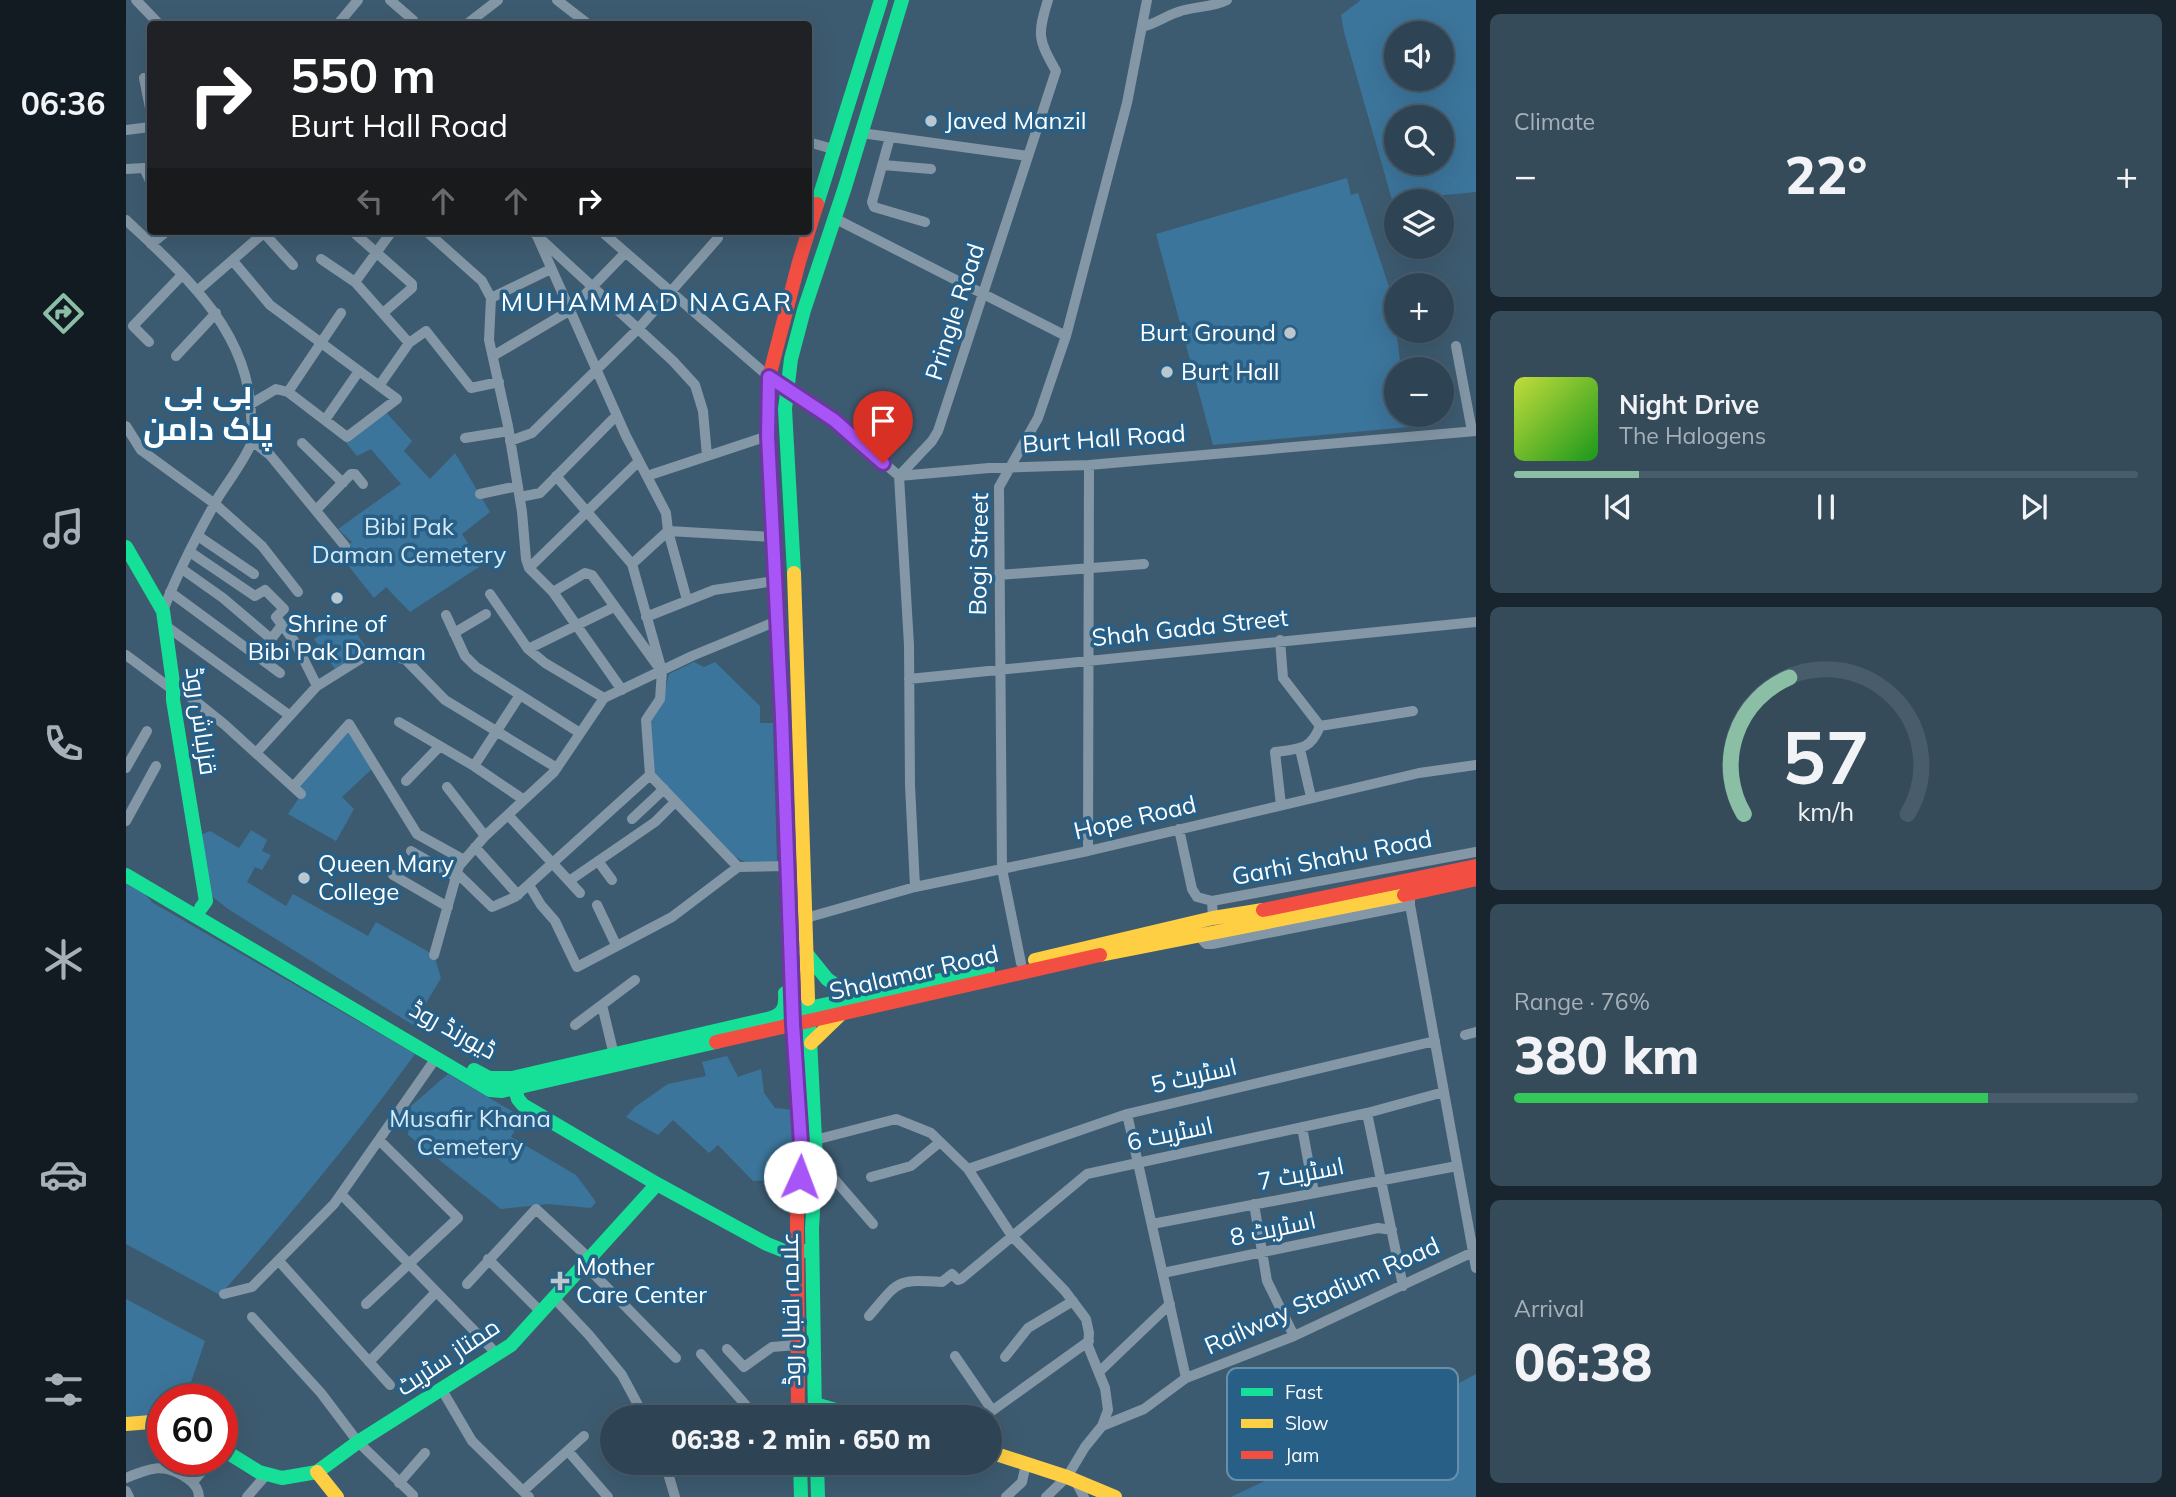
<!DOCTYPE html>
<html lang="en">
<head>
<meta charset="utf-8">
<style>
	:root { --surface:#2e4454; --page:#364b5a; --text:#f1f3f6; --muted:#a7b0b8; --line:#495c6b; --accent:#8abfa5 }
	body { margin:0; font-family:Mulish,Cairo,sans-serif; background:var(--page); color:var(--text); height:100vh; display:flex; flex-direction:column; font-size:26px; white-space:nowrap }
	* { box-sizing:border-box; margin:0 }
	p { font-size:23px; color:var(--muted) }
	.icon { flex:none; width:38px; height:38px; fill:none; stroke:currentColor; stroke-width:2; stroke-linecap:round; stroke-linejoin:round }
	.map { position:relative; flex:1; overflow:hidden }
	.drawer { display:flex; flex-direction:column; gap:14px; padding:14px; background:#19252e; width:700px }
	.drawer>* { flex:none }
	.guide { position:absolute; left:21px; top:21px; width:665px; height:214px; border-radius:7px; box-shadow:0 7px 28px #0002,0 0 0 2px var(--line); background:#202124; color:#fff; overflow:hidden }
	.controls { position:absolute; left:1258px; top:21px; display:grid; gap:14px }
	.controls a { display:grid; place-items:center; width:70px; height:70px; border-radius:50%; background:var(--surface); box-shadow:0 7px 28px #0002,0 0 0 2px var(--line); font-size:35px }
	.speed { position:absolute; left:21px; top:1384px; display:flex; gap:14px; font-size:35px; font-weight:700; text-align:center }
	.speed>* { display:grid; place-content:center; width:91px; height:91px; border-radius:50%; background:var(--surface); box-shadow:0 7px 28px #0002,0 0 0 2px var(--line); line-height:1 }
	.speed .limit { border:10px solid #d22; background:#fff; color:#111 }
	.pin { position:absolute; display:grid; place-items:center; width:60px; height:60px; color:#fff; margin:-72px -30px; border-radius:50% 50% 50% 0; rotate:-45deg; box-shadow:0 0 7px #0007 }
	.pin .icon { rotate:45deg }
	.me { position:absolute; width:77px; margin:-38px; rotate:2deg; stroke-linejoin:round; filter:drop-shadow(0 0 5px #0008) }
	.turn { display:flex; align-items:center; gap:24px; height:147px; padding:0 28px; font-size:32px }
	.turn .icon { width:91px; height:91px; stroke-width:2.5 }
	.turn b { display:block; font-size:49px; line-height:60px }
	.lanes { display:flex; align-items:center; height:66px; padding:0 28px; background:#0003; justify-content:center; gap:35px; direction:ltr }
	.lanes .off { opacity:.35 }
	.big { font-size:52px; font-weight:800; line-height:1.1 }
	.drawer .card { flex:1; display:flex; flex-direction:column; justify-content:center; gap:10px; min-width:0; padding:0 24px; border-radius:10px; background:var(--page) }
	.drawer .dial { align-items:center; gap:0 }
	.dial svg { height:182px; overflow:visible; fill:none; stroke:var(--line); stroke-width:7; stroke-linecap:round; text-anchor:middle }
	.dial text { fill:var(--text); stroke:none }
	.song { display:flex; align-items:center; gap:21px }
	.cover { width:84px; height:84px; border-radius:10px; background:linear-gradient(135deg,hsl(70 70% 55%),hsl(120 70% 35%)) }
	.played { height:7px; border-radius:4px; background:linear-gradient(90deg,var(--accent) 20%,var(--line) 20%) }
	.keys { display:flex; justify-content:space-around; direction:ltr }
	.heat { display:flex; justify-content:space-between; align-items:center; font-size:38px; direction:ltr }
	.charge { height:10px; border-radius:5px; background:linear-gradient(90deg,#34c759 76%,var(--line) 0) }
	.trip { position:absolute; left:474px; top:1405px; width:402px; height:70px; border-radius:35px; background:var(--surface); box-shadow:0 7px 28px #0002,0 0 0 2px var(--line); font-weight:800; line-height:70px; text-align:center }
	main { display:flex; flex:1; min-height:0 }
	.menu { display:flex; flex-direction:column; width:126px; justify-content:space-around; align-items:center; background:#121b22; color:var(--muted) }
	.menu .icon { width:49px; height:49px }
	.menu .selected { color:var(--accent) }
	.menu b { font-size:32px; color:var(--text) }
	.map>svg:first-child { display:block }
	.green { fill:#3c759b; fill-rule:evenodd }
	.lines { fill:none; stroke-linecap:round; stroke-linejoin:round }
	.street { stroke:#8497a6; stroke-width:10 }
	.fast { stroke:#16e098; stroke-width:14 }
	.slow { stroke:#ffcf43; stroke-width:14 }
	.jam { stroke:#f24e42; stroke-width:14 }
	.jam-bridge { stroke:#f24e42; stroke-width:14 }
	.route-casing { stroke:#6d37a1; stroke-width:18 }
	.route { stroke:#a855f7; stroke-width:12 }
	.poi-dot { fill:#bbc6cd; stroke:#275f86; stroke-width:2.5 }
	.labels { text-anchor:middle; stroke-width:7; stroke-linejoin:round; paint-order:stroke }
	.poi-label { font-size:24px; fill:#fff; stroke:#275f86; text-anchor:start }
	.street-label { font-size:24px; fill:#fff; stroke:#275f86 }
	.park-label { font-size:24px; fill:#d6eaf6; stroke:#275f86 }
	.neighbourhood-label { font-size:26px; letter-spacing:2px; fill:#fff; stroke:#275f86 }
	.district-label { font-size:32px; font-weight:bold; fill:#fff; stroke:#275f86 }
	.key { fill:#275f86; stroke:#688faa; stroke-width:2 }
	.key-label { font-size:19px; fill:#fff }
</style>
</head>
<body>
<main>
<nav class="menu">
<b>06:36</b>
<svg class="icon selected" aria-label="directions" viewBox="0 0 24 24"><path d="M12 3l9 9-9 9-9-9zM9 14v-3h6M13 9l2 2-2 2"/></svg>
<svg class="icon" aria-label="music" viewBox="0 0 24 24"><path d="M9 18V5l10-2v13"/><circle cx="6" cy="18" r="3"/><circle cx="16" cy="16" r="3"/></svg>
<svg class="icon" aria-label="phone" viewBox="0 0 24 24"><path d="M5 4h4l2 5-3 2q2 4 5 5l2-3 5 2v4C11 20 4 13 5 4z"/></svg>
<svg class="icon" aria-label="climate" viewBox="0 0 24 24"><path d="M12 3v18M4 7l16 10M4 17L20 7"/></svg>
<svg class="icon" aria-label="car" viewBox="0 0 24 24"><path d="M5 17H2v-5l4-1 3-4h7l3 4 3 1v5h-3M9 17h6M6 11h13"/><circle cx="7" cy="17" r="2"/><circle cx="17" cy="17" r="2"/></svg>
<svg class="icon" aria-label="filters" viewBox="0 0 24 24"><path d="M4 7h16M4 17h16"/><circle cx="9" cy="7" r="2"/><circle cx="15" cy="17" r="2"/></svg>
</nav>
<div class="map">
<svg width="1350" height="1497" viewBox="0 0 1350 1497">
	<rect width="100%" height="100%" fill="#3d5b70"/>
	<path class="green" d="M 1235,0 L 1350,0 L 1350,192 L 1266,200 L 1218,32 L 1215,15 ZM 1270,33 L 1316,33 L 1316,79 L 1270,79 ZM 1270,117 L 1316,117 L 1316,163 L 1270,163 Z
		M 1221,178 L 1225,195 L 1232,193 L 1266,296 L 1275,369 L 1270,369 L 1270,415 L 1291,415 L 1294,426 L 1087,445 L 1030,234 Z
		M 258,410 L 286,441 L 278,451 L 304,479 L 329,453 L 364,512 L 336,534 L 356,565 L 284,612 L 260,587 L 248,598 L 213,554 L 226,542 L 212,529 L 275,484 L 245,449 L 231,456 L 218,440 Z
		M 219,617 L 240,647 L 209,669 L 188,639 Z
		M 568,662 L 578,667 L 589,662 L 634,706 L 634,723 L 647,723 L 651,863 L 621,863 L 604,854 L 527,772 L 522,724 L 537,700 L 543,674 Z
		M 221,725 L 249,766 L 216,797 L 228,809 L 210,841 L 162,814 L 175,795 L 167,787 Z
		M 125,830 L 141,840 L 136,851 L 145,855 L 136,870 L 129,867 L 121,882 L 160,906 L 167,894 L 242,936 L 250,922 L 308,955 L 315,978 L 287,1025 L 102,909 L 77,889 L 69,837 L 84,831 L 113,848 Z
		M 0,875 L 27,903 L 289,1054 C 228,1138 163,1217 94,1295 L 0,1244 Z
		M 601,1056 L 612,1077 L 635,1069 L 638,1093 L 649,1108 L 668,1110 L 670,1179 L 627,1181 L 592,1145 L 583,1153 L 547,1120 L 532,1135 L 500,1117 L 509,1107 L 542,1084 L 580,1076 L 576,1062 Z
		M 322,1074 L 396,1117 L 385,1137 L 450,1175 L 470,1202 L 465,1208 L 422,1204 L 375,1209 L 282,1135 L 285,1106 Z
		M 0,1299 L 79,1341 L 59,1400 L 37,1400 L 37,1421 L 0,1425 Z
		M 1350,1374 L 1350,1497 L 1105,1497 L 1262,1422 Z"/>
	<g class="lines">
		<path class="street" d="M 10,0 L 33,24
			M 264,0 L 287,20
			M 431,0 L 462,24
			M 212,24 L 232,0
			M 341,24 L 372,0
			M 1016,27 C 1030,24 1039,16 1052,12 C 1068,6 1085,8 1101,0
			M 18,78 L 24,108
			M 0,130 L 24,127
			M 735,133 L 902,156
			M 764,137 L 746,202 L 748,207 L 799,222
			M 682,142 L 707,149
			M 757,165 L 805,169
			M 0,169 L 18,168 L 24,181
			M 708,218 L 940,336
			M 0,220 C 57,274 123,330 125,415 C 125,423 128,434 126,441 C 122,455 102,482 93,496 C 72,533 52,571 37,611
			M 136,231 L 167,265
			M 226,231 L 286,284 L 286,288 L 257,313
			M 300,231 L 356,281 L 365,298 L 363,340 L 382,426 L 396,512 L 400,559 L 403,568 L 427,592 L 496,690
			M 406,231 L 547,361 L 569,385 L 577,411 L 581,456
			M 475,231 L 643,377 L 708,420 L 773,476 L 863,468 L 963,465 L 1350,431
			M 411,236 L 500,436 L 540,513 L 542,531 L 647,537
			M 25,244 L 41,231
			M 195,259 L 229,282
			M 107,261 L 144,305 L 271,399 L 221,437 L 162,392 L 150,389 L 125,404
			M 71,291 L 140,231
			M 365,298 L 425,269
			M 23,342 L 7,326 L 56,275
			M 283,343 L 300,331 L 345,388 L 373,382
			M 1330,346 L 1346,431
			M 50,356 L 90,313
			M 367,356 L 443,311 L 499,253
			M 253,386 L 283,343 L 229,282 L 266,231
			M 162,392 L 215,313
			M 199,420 L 233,371
			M 0,426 L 15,450 L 89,504 L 136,546 L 172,592
			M 339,438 L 383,431
			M 126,441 L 144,455 L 219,546
			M 384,441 L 406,433 L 512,329 L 592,238 L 588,231
			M 176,443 L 217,483
			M 430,476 L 506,564 L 536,671 L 534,699 L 520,720 L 524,775 L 612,867 L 661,866
			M 521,476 L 642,436
			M 354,494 L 392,486
			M 394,497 L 414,493 L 490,416
			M 190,510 L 225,474 L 229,474 L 237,484
			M 72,536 L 128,574
			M 64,552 L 129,596 L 139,590 L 158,609 L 150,617 L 169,642 L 191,686
			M 506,564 L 542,531 L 561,600
			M 403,568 L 513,461
			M 56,569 L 97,598 L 144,638 L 146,638 L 156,625
			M 873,575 L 1018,564
			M 44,592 L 154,673
			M 427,592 L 459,573 L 466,575 L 531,665
			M 364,594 L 402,649 L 419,663 L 478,698
			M 320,615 L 339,656 L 350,667 L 454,733
			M 520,617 L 588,590 L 649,581
			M 40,626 L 163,715
			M 328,633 L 360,614
			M 1154,640 L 1157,678 L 1194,726
			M 402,649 L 488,607
			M 0,655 L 47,690
			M 783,679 L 1350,622
			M 47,683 L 99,725 L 175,794
			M 273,722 L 348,766 L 398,800
			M 1174,749 L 1185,797
			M 130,753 L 191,686 L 239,656 L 259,655 L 279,659 L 319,700 L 431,768
			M 348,766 L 394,695
			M 0,768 L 21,731
			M 280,781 L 314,746
			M 167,787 L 223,724 L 291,834 L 338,860
			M 321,787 L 359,836
			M 1155,805 L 1149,752 C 1173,749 1185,750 1194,726 L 1287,711
			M 382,815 L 454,893
			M 506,819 L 538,789
			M 0,821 L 30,766
			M 1053,829 L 1066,889 L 1071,897 L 1086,901
			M 349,847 L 392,895
			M 285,851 L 330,877
			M 962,851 L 963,465
			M 472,861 L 486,880
			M 331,873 L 366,907 L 389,897 L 524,775
			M 267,875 L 322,907
			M 443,881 L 529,822 L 549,802
			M 403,885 L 415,905 L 429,921 L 451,967 L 546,917 L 612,867
			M 789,887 L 784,785 L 783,645 L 773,476 L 806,441 L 812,431 L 930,71 C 912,39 911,35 922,0
			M 471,905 L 490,945
			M 1284,905 L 1350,1268
			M 680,918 L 789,887 L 962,851 L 1293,773 L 1350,765
			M 1087,918 L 1086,901 L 1350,852
			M 1071,934 L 1080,944 L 1086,944 L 1284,905 L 1284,900
			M 308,955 L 333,866 L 359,836 L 428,772 L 478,698 L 566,656 L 651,621
			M 895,963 L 876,869 L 873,487 L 912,418 L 940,336 L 1001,103 L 1021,0
			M 476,1005 L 488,1055
			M 449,1025 L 509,980
			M 1339,1035 L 1350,1032
			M 1241,1113 L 1277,1286
			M 1001,1114 L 1060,1378
			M 1176,1127 L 1188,1193
			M 689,1140 L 770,1119 L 805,1133 L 842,1169 L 886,1236 L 939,1291 L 960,1319 L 963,1333 L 962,1346 L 979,1388 L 982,1410 L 976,1426 L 959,1447 L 941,1477 L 920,1497
			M 691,1159 L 747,1224
			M 842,1169 L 1001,1114 L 1309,1041
			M 745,1177 L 785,1166 L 814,1142
			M 215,1194 L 370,1353
			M 1128,1204 L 1141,1281 L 1168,1336
			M 1026,1224 L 1331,1166
			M 362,1259 L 416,1313
			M 153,1261 L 264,1385
			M 459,1265 L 550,1358
			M 1037,1273 L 1252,1228 L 1266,1230
			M 341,1284 L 410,1209 L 465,1260
			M 98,1294 L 126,1287 L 208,1204 L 310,1058
			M 429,1299 L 463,1335 L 496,1375 L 519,1418
			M 240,1304 L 332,1218 L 253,1140
			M 743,1316 C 773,1281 769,1279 816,1282 L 826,1274 L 832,1280 L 835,1279 L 961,1174 L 1241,1113 L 1318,1092
			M 126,1317 L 195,1393 L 232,1442 L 287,1495
			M 601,1349 L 618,1367 L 646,1347 L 670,1345
			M 575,1354 L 631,1418
			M 829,1356 L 866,1410
			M 879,1357 L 902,1328 L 947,1301
			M 243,1362 L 310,1292
			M 973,1372 L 1044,1304
			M 316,1390 L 346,1441 L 403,1497
			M 856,1418 L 963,1341
			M 976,1426 L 1018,1409 L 1060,1378 L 1168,1336 L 1347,1252
			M 442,1451 L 482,1497
			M 539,1463 L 549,1497
			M 0,1478 C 25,1468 38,1462 62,1479 C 69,1484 73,1489 73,1497
			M 949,1480 L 958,1497
			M 67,1482 L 85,1460
			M 273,1483 L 299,1453
			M 0,1491 L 3,1497
			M 397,1491 L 458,1436
			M 121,1497 L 141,1474
			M 880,1497 L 896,1482 L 900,1464"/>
		<path class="fast" d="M 691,204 L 755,0
			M 0,547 L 37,611 L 47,683 L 47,700 L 80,901 L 75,908
			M 649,569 L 669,1060
			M 668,573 L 659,409 L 665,359 L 678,310 L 719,187 L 776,0
			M 0,875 L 364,1090 L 376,1091 L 590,1042
			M 680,953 L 701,979 L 728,998
			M 682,999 L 690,1159 L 686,1228 L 689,1418
			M 673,1010 L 862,970
			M 348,1070 L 363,1078 L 386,1078 L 645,1018 C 658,1014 660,1006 659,993
			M 386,1079 L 392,1099 L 397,1105 L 531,1184 L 641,1244 L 656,1250 L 681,1251
			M 689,1404 L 738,1418
			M 96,1449 L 133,1472 L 156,1478 L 191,1472 L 232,1442 L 385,1345 L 531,1184
			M 674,1463 L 675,1497
			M 691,1463 L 692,1497"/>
		<path class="slow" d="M 668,573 L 682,999
			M 974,955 L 1278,895
			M 909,960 L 1087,918 L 1137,910
			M 685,1043 L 715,1014
			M 0,1424 L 37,1421
			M 864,1452 L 941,1477 L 989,1497
			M 191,1472 L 211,1497"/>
		<path class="jam" d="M 649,569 L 642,436 L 643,377 L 673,262 L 691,204
			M 590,1042 L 974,955
			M 669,1060 L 675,1143 L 671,1218 L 672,1418"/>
		<path class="jam-bridge" d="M 1278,895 L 1350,879
			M 1137,910 L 1350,866"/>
	</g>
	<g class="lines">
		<defs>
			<path id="route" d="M 674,1177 L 675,1143 L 667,1024 L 656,716 L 642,436 L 643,377 L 708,420 L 757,463"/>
		</defs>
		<use href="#route" class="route-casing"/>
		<use href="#route" class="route"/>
	</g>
	<g class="poi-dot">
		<circle cx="805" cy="121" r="7"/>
		<circle cx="1164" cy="333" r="7"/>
		<circle cx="1041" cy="372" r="7"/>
		<circle cx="211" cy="598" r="7"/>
		<circle cx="178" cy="878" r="7"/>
		<path d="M430.5 1270.5h7v7h7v7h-7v7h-7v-7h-7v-7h7z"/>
	</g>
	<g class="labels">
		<g class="poi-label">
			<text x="819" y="129">Javed Manzil</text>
			<text x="1150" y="341" text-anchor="end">Burt Ground</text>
			<text x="1055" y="380">Burt Hall</text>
			<text x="211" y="632" text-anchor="middle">Shrine of<tspan x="211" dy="28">Bibi Pak Daman</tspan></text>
			<text x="192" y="872">Queen Mary<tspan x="192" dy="28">College</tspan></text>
			<text x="450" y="1275">Mother<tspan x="450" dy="28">Care Center</tspan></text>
		</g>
		<g class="street-label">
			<text transform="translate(829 312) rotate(-72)" y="8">Pringle Road</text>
			<text transform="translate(978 439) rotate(-4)" y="8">Burt Hall Road</text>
			<text transform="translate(853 554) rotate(-89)" y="8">Bogi Street</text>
			<text transform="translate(1064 628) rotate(-6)" y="8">Shah Gada Street</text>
			<text transform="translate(75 721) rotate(82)" y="8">قزلباش روڈ</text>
			<text transform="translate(1009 818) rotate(-13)" y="8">Hope Road</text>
			<text transform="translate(1206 858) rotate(-11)" y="8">Garhi Shahu Road</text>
			<text transform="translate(788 973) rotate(-13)" y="8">Shalamar Road</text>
			<text transform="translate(327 1030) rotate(29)" y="8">ڈیورنڈ روڈ</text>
			<text transform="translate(1068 1076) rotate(-13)" y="8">اسٹریٹ 5</text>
			<text transform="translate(1044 1134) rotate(-12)" y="8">اسٹریٹ 6</text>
			<text transform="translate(1175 1174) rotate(-11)" y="8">اسٹریٹ 7</text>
			<text transform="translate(1147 1229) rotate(-12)" y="8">اسٹریٹ 8</text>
			<text transform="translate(1196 1296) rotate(-24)" y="8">Railway Stadium Road</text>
			<text transform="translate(665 1309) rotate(-91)" y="8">علامہ اقبال روڈ</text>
			<text transform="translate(322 1357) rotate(-34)" y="8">ممتاز سٹریٹ</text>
		</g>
		<g class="park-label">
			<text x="283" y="535">Bibi Pak<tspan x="283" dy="28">Daman Cemetery</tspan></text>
			<text x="344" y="1127">Musafir Khana<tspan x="344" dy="28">Cemetery</tspan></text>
		</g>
		<g class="neighbourhood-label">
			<text x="521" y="311">MUHAMMAD NAGAR</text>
		</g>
		<g class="district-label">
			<text x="82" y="403">بی بی<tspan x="82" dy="37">پاک دامن</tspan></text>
		</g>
	</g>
	<rect x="1101" y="1368" width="231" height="112" rx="10" class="key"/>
	<rect x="1115" y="1388" width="32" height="8" fill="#16e098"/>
	<rect x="1115" y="1419" width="32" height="9" fill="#ffcf43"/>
	<rect x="1115" y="1451" width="32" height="8" fill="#f24e42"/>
	<g class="key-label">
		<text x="1159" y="1399">Fast</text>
		<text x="1159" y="1430">Slow</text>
		<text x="1159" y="1462">Jam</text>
	</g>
</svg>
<div class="controls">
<a><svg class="icon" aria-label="sound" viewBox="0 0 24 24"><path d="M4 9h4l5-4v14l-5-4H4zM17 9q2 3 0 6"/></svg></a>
<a><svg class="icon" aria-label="search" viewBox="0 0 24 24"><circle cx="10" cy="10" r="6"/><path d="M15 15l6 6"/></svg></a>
<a><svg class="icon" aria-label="layers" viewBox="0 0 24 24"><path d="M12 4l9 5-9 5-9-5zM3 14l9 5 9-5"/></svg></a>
<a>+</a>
<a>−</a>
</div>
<div class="speed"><div class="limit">60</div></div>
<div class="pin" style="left:757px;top:463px;background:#d93025"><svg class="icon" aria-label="arrive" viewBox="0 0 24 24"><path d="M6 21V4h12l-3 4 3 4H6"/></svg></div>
<svg class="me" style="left:674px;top:1177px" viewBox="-20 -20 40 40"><circle r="19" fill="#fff"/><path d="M0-13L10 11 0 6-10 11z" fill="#a855f7"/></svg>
<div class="trip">06:38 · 2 min · 650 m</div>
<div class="guide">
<div class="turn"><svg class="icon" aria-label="right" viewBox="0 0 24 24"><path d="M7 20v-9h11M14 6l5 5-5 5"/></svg><div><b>550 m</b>Burt Hall Road</div></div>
<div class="lanes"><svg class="icon off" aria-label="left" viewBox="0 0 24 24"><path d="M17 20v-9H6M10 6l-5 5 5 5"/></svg><svg class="icon off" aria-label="ahead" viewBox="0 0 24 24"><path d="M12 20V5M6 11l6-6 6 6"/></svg><svg class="icon off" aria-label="ahead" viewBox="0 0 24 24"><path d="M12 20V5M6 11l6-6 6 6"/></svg><svg class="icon" aria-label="right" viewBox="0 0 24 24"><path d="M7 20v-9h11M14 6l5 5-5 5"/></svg></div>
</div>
</div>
<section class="drawer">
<div class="card"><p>Climate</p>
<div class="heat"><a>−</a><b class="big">22°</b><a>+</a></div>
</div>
<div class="card">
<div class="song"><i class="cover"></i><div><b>Night Drive</b><p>The Halogens</p></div></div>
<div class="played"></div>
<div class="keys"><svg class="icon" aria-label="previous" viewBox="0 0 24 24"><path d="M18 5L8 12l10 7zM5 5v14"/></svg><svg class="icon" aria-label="pause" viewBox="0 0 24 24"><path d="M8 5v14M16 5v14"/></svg><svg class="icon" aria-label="next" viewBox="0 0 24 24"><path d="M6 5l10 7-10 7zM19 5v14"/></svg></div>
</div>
<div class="card dial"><svg viewBox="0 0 100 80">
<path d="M14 69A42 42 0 1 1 86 69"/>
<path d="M14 69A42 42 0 0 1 34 9" stroke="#8abfa5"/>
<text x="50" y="56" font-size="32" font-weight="700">57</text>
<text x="50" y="72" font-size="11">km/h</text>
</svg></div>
<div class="card"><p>Range · 76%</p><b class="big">380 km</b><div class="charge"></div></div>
<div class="card"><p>Arrival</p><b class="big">06:38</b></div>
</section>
</main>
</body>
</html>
